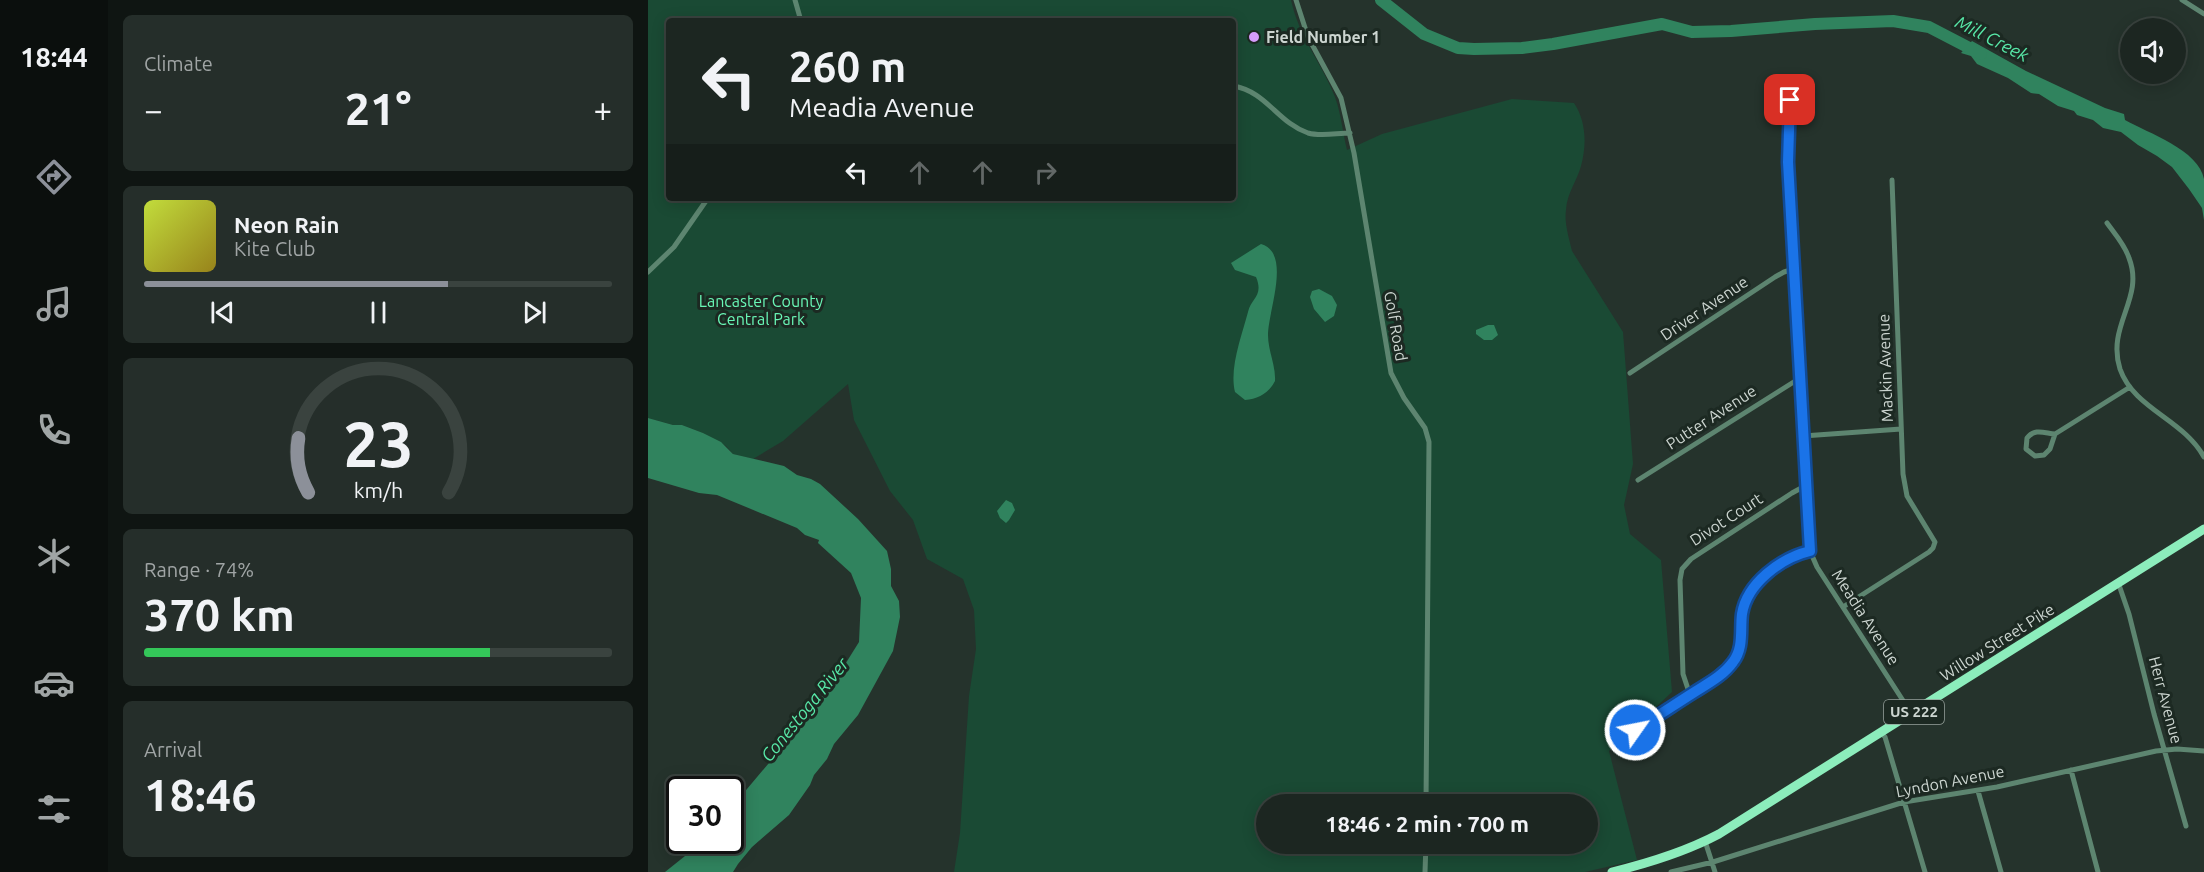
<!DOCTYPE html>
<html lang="en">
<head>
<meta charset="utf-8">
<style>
	:root { --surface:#1c2621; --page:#252e2a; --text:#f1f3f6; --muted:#a0a5a5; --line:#3a433f; --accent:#8c9099 }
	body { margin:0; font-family:Ubuntu,sans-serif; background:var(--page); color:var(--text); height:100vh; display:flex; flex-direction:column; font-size:22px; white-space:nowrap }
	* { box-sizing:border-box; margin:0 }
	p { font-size:20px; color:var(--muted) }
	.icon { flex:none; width:33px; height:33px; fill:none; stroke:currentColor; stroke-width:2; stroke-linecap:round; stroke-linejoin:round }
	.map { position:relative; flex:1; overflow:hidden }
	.details { display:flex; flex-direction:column; gap:15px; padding:15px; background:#0f1512; width:540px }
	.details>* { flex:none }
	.guide { position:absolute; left:18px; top:18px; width:570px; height:183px; border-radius:6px; box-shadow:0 3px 15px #0003,0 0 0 2px var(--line); background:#1c2621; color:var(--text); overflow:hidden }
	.buttons { position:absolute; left:1472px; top:18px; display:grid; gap:12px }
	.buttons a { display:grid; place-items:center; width:66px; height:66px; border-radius:50%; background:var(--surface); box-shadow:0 3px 15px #0003,0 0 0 2px var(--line); font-size:30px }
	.speed { position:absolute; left:18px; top:776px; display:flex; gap:12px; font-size:30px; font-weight:700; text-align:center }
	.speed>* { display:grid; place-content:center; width:78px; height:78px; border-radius:50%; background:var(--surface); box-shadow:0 3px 15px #0003,0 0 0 2px var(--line); line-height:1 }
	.speed .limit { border:3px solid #111; border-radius:9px; background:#fff; color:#111 }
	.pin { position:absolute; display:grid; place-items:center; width:51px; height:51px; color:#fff; margin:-26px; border-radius:12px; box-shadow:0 3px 9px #0006 }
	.me { position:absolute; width:66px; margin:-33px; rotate:57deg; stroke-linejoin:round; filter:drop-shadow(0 0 4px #0008) }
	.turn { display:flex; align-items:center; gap:21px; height:126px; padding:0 24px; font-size:27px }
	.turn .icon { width:78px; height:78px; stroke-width:2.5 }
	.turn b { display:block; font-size:42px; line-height:51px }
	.lanes { display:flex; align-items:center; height:57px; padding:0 24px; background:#0003; justify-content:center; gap:30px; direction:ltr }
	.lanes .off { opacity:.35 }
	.big { font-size:45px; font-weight:700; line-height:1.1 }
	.details .widget { flex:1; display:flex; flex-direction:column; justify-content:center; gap:9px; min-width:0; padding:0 21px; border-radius:9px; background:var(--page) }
	.details .dial { align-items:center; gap:0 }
	.dial svg { height:156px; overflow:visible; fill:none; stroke:var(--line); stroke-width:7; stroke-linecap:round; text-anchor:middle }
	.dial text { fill:var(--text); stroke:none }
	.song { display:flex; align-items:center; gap:18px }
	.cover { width:72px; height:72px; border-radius:9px; background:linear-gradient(135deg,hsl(70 70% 55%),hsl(50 70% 35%)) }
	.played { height:6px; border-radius:3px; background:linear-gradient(90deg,var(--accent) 65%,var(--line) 65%) }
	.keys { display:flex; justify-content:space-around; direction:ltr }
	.heat { display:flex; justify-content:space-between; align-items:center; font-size:33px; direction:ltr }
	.charge { height:9px; border-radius:4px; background:linear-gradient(90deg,#34c759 74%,var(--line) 0) }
	.trip { position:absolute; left:608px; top:794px; width:342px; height:60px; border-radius:30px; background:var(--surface); box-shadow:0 3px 15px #0003,0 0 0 2px var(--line); font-weight:700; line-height:60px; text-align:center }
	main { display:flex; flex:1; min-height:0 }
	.tab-bar { display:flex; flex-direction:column; width:108px; justify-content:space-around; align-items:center; background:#0b0f0d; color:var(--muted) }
	.tab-bar .icon { width:42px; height:42px }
	.tab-bar .selected { color:var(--accent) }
	.tab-bar b { font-size:27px; color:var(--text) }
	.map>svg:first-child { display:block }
	.green { fill:#1a4a34; fill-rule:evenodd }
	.water { fill:#30835e }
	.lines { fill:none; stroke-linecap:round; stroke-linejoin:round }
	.river { stroke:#30835e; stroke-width:12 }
	.minor { stroke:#5d8570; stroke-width:5 }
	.trunk { stroke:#8cedbc; stroke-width:9 }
	.route-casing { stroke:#114b97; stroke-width:15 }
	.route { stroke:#1a73e8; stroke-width:10 }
	.poi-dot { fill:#d59cfb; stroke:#1c2922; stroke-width:2 }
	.labels { text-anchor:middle; stroke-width:6; stroke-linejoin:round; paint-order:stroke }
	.shield { fill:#1c2922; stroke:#97a19c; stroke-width:1.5 }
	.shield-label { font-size:15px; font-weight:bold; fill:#ccd5d0 }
	.poi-label { font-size:16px; font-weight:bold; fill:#ccd5d0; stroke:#1c2922; text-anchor:start }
	.park-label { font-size:16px; fill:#69f7b6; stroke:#1c2922 }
	.street-label { font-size:16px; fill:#ccd5d0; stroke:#1c2922 }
	.water-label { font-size:18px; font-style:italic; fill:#58e8a8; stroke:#1c2922 }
</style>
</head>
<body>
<main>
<nav class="tab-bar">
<b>18:44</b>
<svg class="icon selected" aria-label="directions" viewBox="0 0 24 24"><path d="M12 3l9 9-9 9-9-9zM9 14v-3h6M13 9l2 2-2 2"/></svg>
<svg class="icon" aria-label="music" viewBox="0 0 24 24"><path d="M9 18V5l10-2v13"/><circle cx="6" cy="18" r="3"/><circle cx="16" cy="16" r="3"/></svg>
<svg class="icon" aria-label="phone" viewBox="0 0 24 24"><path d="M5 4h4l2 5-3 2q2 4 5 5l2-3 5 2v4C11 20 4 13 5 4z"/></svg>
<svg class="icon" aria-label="climate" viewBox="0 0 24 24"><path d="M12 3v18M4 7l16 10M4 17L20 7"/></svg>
<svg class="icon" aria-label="car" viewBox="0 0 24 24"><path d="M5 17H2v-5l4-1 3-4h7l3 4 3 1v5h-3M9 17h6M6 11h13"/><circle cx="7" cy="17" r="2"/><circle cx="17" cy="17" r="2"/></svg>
<svg class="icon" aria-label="filters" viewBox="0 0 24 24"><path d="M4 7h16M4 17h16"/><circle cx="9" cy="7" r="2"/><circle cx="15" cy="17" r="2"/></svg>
</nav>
<section class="details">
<div class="widget"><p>Climate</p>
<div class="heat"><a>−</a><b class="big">21°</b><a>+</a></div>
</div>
<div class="widget">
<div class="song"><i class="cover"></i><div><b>Neon Rain</b><p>Kite Club</p></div></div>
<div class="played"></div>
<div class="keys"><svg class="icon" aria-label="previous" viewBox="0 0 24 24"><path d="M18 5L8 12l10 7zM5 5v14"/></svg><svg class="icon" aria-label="pause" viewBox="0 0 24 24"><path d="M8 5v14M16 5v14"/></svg><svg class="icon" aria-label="next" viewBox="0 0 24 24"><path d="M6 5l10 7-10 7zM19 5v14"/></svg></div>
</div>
<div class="widget dial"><svg viewBox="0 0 100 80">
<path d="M14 69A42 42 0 1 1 86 69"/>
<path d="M14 69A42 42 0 0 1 9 41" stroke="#8c9099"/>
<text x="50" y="56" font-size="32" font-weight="700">23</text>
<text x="50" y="72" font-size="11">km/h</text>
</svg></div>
<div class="widget"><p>Range · 74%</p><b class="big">370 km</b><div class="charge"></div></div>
<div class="widget"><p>Arrival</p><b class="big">18:46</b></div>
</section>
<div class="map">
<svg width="1556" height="872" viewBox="0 0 1556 872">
	<rect width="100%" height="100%" fill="#25332c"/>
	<path class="green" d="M 0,0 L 643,0 C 651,36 670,58 684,90 C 693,109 694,130 699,150 L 734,134 L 864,99 L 926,103 C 938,121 939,144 933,166 C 929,181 919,193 918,210 C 916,223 921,238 924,251 L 975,332 L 985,464 L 976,505 L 982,534 L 1013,560 L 1024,692 L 961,751 L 989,860 L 937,872 L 306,872 L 312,833 L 321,696 L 328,649 L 326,610 L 315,579 L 279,559 L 265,520 L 242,491 L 206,420 L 200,384 L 135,441 L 105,459 L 85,454 L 78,446 L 55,433 L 34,425 L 25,425 L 0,418 ZM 21,21 L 585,21 L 585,198 L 21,198 ZM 618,804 L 939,804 L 939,843 L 618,843 Z"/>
	<path class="water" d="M 1324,41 L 1378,71 L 1457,108 L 1476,114 L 1477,120 C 1500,133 1551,150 1556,179 C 1556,192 1556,207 1556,220 L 1554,208 L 1541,189 L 1524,167 L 1509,156 L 1490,145 L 1473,132 L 1455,128 L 1445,120 L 1429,115 L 1426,111 L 1410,106 L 1391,94 L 1383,93 L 1360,78 L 1329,64 L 1323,56 L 1313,53 Z
		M 613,244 C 644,253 620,311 620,335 C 620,351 628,366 627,381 C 621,393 610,399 597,400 L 587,392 C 581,368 594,335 600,312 C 603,298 616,296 608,277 L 587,270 L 583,263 Z
		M 671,289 L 684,296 L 689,305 L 686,316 L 677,322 L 666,309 L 662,297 L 664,291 Z
		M 846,325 L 850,335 L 844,340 L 836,340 L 828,334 L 828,330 L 840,325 Z
		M 0,418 L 25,425 L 34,425 L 55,433 L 73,442 L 85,454 L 136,466 L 149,475 L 163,479 L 172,484 L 210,519 L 239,551 L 243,569 L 243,586 L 251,601 L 252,617 L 245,651 L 210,715 L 186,744 L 179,759 L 166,775 L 162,785 L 141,815 L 104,847 L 90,864 L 85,872 L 17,872 L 42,852 L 52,840 L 82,840 L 83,808 L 153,725 L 168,703 L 171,702 L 185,677 L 196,666 L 211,642 L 213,598 L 203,573 L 170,543 L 171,540 L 157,535 L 149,528 L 69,495 L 51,493 L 0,478 Z
		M 358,500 L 364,503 L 367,510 L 361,520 L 358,523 L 352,518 L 349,511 Z"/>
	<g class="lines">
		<path class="river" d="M 733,0 L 776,34 L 810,48 L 826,49 L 874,48 L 905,44 L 1014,24 L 1044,32 L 1083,31 L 1167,24 L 1245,21 L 1281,27 L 1333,54"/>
		<path class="minor" d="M 147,0 L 153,21
			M 648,0 L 660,37 L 693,98 L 706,153 L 743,373 L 756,398 L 777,428 L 781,442 L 778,804
			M 1534,0 L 1556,14
			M 585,86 C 618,91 630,123 660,133 C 673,137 689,133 702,133
			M 1142,100 L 1140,162 L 1162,551 L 1169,567 L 1263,713
			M 1459,223 C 1467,234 1477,245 1481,258 C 1497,299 1458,325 1472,369 C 1486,409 1535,419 1556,457
			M 0,272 L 26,247 L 60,198
			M 982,373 L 1127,277 L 1136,272 L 1146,269
			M 1407,434 C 1396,433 1387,428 1379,438 L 1378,449 L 1387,456 L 1396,455 L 1402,449 L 1407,434 L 1482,387
			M 1155,436 L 1253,429
			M 990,480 L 1152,378
			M 1470,582 L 1481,614 L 1506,714 L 1538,826
			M 1195,607 L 1281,552 L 1285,548 L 1287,542 L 1259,496 L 1255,474 L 1244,180
			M 1042,695 L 1035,674 L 1032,580 L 1034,569 L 1043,559 L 1144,493 L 1157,486
			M 987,731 C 1007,718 1026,705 1045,693 C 1059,684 1075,676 1085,663 C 1095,650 1093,633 1094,618 C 1095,585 1132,559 1162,551
			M 1233,733 L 1237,737 L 1277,872
			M 1423,770 L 1450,872
			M 1330,791 L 1353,872
			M 1057,841 L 1067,872
			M 777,872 L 778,843
			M 1023,872 L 1065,862 L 1256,802 L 1349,787 L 1508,751 L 1529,749 L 1556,751"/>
		<path class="trunk" d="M 964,872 C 1001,863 1037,852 1071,834 L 1556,529"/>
	</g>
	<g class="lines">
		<defs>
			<path id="route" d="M 987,730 C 1007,718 1026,705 1045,693 C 1059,684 1075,676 1085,662 C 1096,648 1092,630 1094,614 C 1099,583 1133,558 1162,551 L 1140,162 L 1142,100"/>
		</defs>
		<use href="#route" class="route-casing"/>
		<use href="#route" class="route"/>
	</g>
	<circle class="poi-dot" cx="606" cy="37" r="6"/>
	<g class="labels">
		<rect class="shield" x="1236" y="700" width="60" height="24" rx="4.5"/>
		<g class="shield-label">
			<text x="1266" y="717">US 222</text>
		</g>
		<g class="poi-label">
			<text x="618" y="43">Field Number 1</text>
		</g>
		<g class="park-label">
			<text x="113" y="307">Lancaster County<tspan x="113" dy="18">Central Park</tspan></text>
		</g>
		<g class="street-label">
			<text transform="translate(1056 308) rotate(-34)" y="6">Driver Avenue</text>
			<text transform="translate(748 326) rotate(80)" y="6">Golf Road</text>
			<text transform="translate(1237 368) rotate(-92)" y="6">Mackin Avenue</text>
			<text transform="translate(1063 417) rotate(-33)" y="6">Putter Avenue</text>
			<text transform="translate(1078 519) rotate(-33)" y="6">Divot Court</text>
			<text transform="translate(1218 617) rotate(57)" y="6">Meadia Avenue</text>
			<text transform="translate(1349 642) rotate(-32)" y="6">Willow Street Pike</text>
			<text transform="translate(1518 700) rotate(75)" y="6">Herr Avenue</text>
			<text transform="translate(1302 781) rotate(-11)" y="6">Lyndon Avenue</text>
		</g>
		<g class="water-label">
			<text transform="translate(1344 39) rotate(27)" y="6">Mill Creek</text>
			<text transform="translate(157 710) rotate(-51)" y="6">Conestoga River</text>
		</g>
	</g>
</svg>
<div class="buttons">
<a><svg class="icon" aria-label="sound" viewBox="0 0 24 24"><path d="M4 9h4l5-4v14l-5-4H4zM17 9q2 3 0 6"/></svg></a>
</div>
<div class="speed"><div class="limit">30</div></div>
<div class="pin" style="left:1142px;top:100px;background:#d93025"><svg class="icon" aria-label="arrive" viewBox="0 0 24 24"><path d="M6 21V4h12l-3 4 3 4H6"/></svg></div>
<svg class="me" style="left:987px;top:730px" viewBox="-20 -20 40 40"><circle r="17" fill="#1a73e8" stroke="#fff" stroke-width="3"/><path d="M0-11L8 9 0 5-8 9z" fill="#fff"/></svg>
<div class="trip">18:46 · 2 min · 700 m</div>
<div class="guide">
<div class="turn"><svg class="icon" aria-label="left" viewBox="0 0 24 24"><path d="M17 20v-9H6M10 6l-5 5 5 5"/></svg><div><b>260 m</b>Meadia Avenue</div></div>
<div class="lanes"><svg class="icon" aria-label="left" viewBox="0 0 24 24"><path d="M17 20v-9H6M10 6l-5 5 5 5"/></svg><svg class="icon off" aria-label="ahead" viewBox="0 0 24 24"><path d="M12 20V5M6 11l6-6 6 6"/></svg><svg class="icon off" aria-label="ahead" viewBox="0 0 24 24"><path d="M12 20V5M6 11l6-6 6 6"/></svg><svg class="icon off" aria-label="right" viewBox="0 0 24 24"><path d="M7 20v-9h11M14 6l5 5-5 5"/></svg></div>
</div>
</div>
</main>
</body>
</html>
